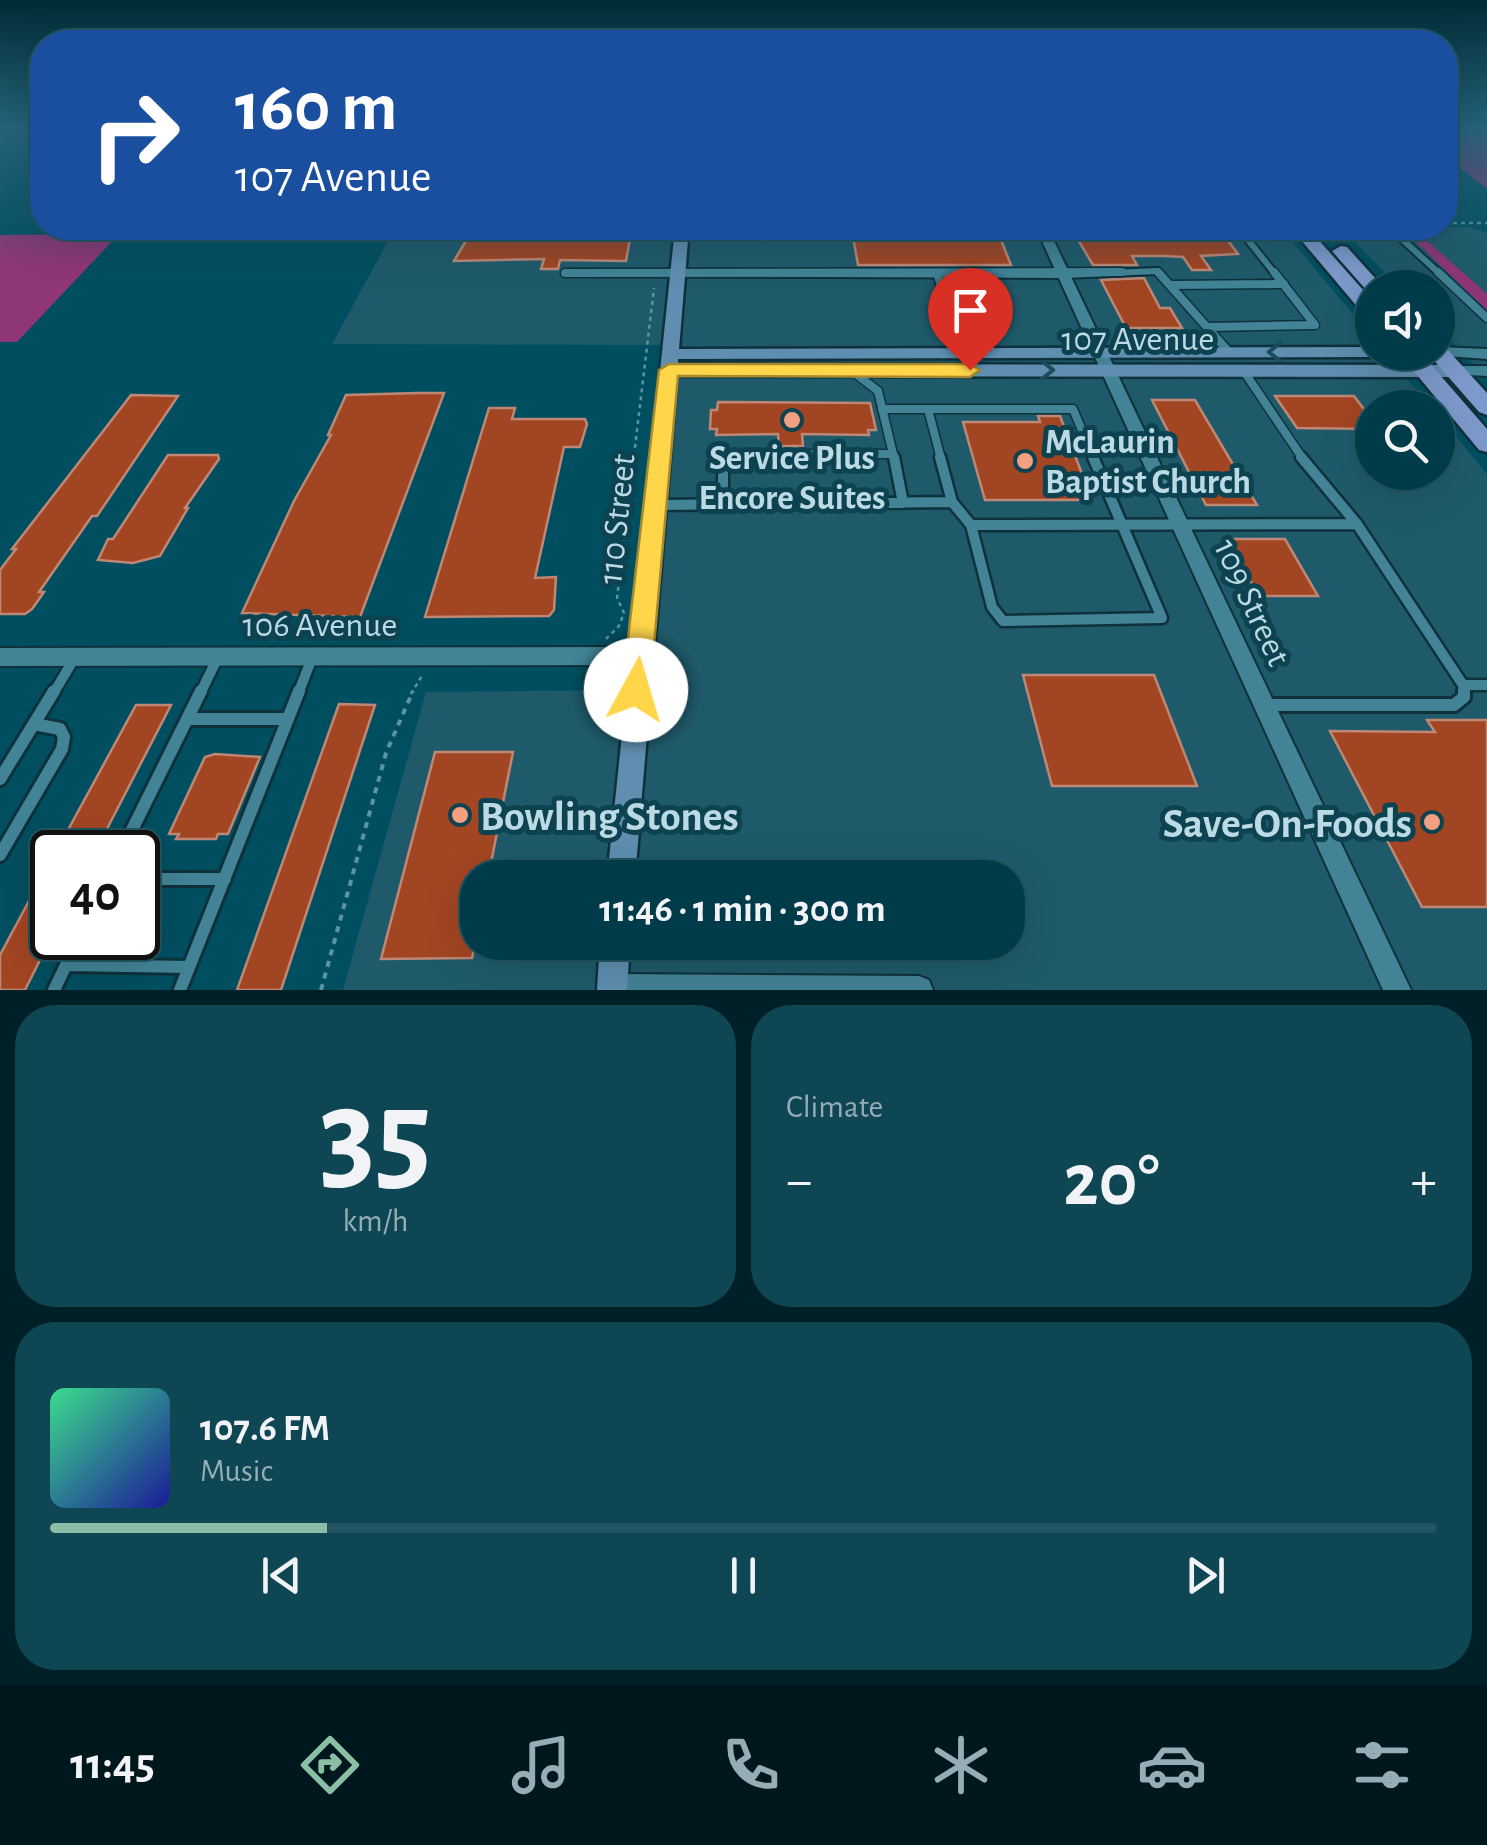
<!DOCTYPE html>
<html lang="en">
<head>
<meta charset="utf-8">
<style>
	:root { --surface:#003b49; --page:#0e4653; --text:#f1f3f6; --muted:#95adb4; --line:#225561; --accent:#8abfa5 }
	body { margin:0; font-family:"Alegreya Sans",sans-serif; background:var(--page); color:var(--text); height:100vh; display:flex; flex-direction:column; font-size:38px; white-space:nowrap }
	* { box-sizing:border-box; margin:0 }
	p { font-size:32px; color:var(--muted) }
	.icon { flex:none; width:55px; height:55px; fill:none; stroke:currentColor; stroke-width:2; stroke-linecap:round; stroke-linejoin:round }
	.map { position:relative; height:990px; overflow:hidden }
	.drawer { display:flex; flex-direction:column; gap:15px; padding:15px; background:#002028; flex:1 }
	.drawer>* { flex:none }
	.hud { position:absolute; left:30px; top:30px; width:1428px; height:210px; border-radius:40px; box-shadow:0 10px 40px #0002,0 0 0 2px var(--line); background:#1a4fa0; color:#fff; overflow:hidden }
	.controls { position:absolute; left:1355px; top:270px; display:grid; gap:20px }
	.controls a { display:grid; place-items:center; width:100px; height:100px; border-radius:50%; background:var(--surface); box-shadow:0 10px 40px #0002,0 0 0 2px var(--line); font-size:50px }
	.speed { position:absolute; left:30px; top:830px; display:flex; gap:20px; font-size:50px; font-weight:700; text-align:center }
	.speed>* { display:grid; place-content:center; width:130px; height:130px; border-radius:50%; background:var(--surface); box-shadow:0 10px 40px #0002,0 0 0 2px var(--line); line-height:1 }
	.speed .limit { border:5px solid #111; border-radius:15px; background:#fff; color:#111 }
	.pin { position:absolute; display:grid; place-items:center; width:85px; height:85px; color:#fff; margin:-102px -42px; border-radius:50% 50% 50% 0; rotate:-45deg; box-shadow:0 0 10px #0007 }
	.pin .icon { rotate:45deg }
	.me { position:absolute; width:110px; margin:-55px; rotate:6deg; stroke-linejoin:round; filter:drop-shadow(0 0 8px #0008) }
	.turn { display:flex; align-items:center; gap:35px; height:210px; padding:0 40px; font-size:45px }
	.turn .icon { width:130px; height:130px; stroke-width:2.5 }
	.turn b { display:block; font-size:70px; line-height:85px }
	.big { font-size:75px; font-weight:700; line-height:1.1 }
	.drawer .widget { flex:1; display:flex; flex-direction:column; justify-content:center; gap:15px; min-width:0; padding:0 35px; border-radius:40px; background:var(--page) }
	.drawer .dial { align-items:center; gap:0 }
	.dial b { font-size:130px; line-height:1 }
	.song { display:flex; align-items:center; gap:30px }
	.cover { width:120px; height:120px; border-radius:15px; background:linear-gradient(135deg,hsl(150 70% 55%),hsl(240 70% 35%)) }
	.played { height:10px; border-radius:5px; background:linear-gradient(90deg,var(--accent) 20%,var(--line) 20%) }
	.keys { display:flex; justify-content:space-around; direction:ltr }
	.heat { display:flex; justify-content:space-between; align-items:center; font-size:55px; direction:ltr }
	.drawer .tiles { flex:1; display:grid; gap:15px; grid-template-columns:1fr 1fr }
	.widget:last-child { grid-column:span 2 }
	.trip { position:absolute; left:460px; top:860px; width:565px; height:100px; border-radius:40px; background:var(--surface); box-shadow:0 10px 40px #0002,0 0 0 2px var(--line); font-weight:700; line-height:100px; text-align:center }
	.menu { display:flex; height:160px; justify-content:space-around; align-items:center; background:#00181d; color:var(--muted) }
	.menu .icon { width:70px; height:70px }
	.menu .on { color:var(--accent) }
	.menu b { font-size:45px; color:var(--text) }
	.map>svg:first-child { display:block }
	.built { fill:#1f5a6b; fill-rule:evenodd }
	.green { fill:#8f3676 }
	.building { fill:#a24523; stroke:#be8875; stroke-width:2.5 }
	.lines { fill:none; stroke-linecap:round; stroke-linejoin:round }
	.lane-far3-casing { stroke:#0e313b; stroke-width:10 }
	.lane-far2-casing { stroke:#0e313b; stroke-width:11 }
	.lane-far1-casing { stroke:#0e313b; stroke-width:15 }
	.lane-casing { stroke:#0e313b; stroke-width:18 }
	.street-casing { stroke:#0e313b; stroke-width:4 }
	.secondary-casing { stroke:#0e313b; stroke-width:5 }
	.primary-casing { stroke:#0e313b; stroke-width:5 }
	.path-far1 { stroke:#5d94a2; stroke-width:2.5; stroke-dasharray:4 4; stroke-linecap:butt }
	.path { stroke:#5d94a2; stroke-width:4; stroke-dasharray:6 6; stroke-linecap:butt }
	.lane-far3 { stroke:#428396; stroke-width:6 }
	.lane-far2 { stroke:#428396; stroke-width:8 }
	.lane-far1 { stroke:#428396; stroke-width:10 }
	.lane { stroke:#428396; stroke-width:12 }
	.street { fill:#428396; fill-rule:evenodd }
	.secondary { fill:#5f8eb0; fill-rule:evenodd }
	.primary { fill:#7c9acb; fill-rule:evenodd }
	.oneway { stroke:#194d5e }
	.route { fill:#ffd54a; stroke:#a68a30; stroke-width:2.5 }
	.poi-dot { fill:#f39f82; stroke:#0d4250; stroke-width:4 }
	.labels { text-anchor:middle; stroke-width:10; stroke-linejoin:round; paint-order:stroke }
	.street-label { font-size:35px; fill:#bbdae4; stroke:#0d4250 }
	.poi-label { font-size:35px; font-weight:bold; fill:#bbdae4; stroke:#0d4250; text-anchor:start }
	.near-poi-label { font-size:42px; font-weight:bold; fill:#bbdae4; stroke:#0d4250; text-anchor:start }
</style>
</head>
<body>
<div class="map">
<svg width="1487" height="990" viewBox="0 0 1487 990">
	<rect width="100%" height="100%" fill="#004f61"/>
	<path class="built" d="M 1469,227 L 1487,233 L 1487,378 L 1438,327 L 1438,288 L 1399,287 L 1341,228 Z
		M 1281,228 L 1372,337 L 1372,352 L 1385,353 L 1431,407 L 1372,408 L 1372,472 L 1438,472 L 1438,415 L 1487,474 L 1487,990 L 343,990 L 426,692 L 636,690 L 670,345 L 332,344 L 394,230 ZM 478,878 L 1008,878 L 1008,942 L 478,942 Z"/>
	<path class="green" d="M 1445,129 L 1487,129 L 1487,189 L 1445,156 Z
		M 119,234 L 17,342 L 0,342 L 0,235 Z
		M 1423,237 L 1487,294 L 1487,310 L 1417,243 Z"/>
	<path class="building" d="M 982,236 L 983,240 L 1001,240 L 1011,265 L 858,265 L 853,237 Z
		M 1077,238 L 1226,238 L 1238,254 L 1201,256 L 1211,270 L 1192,270 L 1183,257 L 1165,256 L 1132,256 L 1137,265 L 1093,265 Z
		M 467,239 L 582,240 L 630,239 L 626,261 L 560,260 L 558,269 L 541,269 L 544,259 L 454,261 Z
		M 1144,278 L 1160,308 L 1170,308 L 1182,328 L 1126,328 L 1101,280 Z
		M 418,393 L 444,393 L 360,617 L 242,613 L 294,501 L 331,435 L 328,435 L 346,395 Z
		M 131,395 L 178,396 L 97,516 L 92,516 L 39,592 L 44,592 L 32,609 L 25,614 L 0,614 L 0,570 L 16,549 L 12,549 Z
		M 1275,396 L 1354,396 L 1372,420 L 1372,429 L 1297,428 Z
		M 1152,400 L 1195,400 L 1257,505 L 1206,505 Z
		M 718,402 L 870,403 L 876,430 L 868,430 L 869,435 L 802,434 L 803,446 L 779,446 L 778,434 L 716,435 L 717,429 L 710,429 L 711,410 L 717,410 Z
		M 489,408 L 515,408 L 512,419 L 585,419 L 587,424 L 580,447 L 564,447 L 535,578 L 556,577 L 554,610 L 549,616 L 425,617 Z
		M 1038,416 L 1060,416 L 1092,500 L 985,500 L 963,422 L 1040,422 Z
		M 168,455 L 218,455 L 219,459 L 185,508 L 188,508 L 160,556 L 133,563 L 98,560 L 108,539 L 113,539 Z
		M 1229,539 L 1285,539 L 1318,596 L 1258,596 Z
		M 1023,675 L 1154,675 L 1197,786 L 1052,786 Z
		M 339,704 L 375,705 L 281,990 L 237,990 Z
		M 136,705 L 171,705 L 95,852 L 56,852 Z
		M 1427,720 L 1487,720 L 1487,907 L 1422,907 L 1330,731 L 1435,732 Z
		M 435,752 L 513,752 L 488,878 L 478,878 L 478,931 L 472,958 L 381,959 Z
		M 215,754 L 260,757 L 228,834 L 218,834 L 216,839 L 176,839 L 179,834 L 169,834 L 205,757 Z
		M 52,858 L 52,936 L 25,990 L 0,990 L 0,955 Z"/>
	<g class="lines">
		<defs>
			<path id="lane-far3" d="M 1390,228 L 1441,275
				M 1248,240 L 1276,275
				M 565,273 L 1063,275
				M 1064,275 L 1157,271 L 1161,275"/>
			<path id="lane-far2" d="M 1158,272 L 1229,352
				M 1438,272 L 1487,318
				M 565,273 L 1122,272
				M 938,276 L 959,352
				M 1171,285 L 1284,284
				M 1209,327 L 1315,325 L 1274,272
				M 1243,370 L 1303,459
				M 852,371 L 878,391 L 893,454
				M 882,409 L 928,409 L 941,459
				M 928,409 L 1073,409 L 1094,459
				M 728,459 L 739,454 L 893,454 L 894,459"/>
			<path id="lane-far1" d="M 894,457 L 903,503
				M 940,457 L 952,502
				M 723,504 L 723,462 L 733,457
				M 657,505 L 952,502 L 971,525 L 1357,524 L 1301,457
				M 1357,524 L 1463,685 L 1464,694
				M 971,525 L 992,607 L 1003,621 L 1162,618 L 1093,457
				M 1463,685 L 1487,685
				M 53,694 L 74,659
				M 200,694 L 218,657
				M 298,694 L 312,658"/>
			<path id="lane" d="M 1265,705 L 1454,705 L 1464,697 L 1464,691
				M 187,719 L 288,719
				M 0,779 L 54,691
				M 121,852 L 201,691
				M 0,855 L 62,749 L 64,737 L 60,729 L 34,724
				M 138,879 L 225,879
				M 66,965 L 189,967
				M 54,990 L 79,938
				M 180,990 L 299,691"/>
			<path id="street" d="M 1048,237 L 1054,241 L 1411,990 L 1383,990 L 1042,241 Z
				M 1438,347 L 1487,349 L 1487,359 L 1433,355 L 1431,352 L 1438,352 Z
				M 1455,366 L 1487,366 L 1487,376 L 1450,374 L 1447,371 L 1450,368 Z
				M 640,647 L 647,650 L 650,656 L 647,662 L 640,665 L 0,666 L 0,648 Z
				M 612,974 L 919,976 L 929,980 L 933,990 L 599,990 L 602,978 Z"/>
			<path id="secondary" d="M 675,228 L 689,228 L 679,349 L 1372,347 L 1372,352 L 1380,352 L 1372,357 L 678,359 L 678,364 L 1455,365 L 1464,371 L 1455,377 L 677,376 L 635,878 L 607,878 Z
				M 600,942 L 630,942 L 627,990 L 597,990 Z"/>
			<path id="primary" d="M 1291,228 L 1308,228 L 1372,300 L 1372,318 L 1365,316 Z
				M 1341,246 L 1347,247 L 1384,288 L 1372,288 L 1372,293 L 1368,292 L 1332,251 Z
				M 1438,345 L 1445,347 L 1487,393 L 1487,415 L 1479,412 L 1431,357 L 1428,352 L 1438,352 Z
				M 1398,352 L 1420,352 L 1487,429 L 1487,452 L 1479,450 Z"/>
		</defs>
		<use href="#lane-far3" class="lane-far3-casing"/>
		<use href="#lane-far2" class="lane-far2-casing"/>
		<use href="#lane-far1" class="lane-far1-casing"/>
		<use href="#lane" class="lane-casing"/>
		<use href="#street" class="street-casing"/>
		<use href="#secondary" class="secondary-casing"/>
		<use href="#primary" class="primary-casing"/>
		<path class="path-far1" d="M 1445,223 L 1487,223
			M 606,639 L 619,626 L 624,613 L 617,598 L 654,288
			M 589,676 L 599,682 L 600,677
			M 411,694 L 423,674"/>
		<path class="path" d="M 321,990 L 386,753 L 413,691"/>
		<use href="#lane-far3" class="lane-far3"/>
		<use href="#lane-far2" class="lane-far2"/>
		<use href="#lane-far1" class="lane-far1"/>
		<use href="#lane" class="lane"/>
		<use href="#street" class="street"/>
		<use href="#secondary" class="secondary"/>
		<use href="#primary" class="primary"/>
	</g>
	<defs><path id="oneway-chevron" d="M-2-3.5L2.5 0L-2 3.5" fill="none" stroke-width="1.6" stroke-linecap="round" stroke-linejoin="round" transform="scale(2.5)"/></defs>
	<g class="oneway">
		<use href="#oneway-chevron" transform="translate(1275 352) rotate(180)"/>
		<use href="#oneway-chevron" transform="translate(1047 370)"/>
	</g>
	<linearGradient id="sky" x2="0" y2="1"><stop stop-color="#002b35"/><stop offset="0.48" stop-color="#26637b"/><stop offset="1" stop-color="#26637b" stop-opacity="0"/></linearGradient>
	<rect width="1487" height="267" fill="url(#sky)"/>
	<path class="route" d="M 669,364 L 970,364 L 980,370 L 970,377 L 678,376 L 650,690 L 646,699 L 636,703 L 626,699 L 622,690 L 659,370 Z"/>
	<g class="poi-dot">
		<circle cx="792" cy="420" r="10"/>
		<circle cx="1025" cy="461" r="10"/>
		<circle cx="460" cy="815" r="10"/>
		<circle cx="1432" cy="822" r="10"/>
	</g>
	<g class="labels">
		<g class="street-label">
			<text x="1138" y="350">107 Avenue</text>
			<text transform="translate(616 519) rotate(-84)" y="12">110 Street</text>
			<text transform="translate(1253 602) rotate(65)" y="12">109 Street</text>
			<text x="320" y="636">106 Avenue</text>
		</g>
		<g class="poi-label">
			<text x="1045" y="453">McLaurin<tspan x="1045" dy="40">Baptist Church</tspan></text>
			<text x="792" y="469" text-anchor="middle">Service Plus<tspan x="792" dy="40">Encore Suites</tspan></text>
		</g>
		<g class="near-poi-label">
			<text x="480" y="830">Bowling Stones</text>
			<text x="1412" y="837" text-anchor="end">Save-On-Foods</text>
		</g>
	</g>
</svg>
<div class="controls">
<a><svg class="icon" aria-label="sound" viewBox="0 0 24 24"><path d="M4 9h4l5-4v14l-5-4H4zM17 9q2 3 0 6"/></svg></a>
<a><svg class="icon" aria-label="search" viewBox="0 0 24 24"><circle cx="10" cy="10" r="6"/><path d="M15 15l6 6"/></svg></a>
</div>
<div class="speed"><div class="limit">40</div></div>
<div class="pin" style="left:970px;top:370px;background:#d93025"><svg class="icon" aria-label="arrive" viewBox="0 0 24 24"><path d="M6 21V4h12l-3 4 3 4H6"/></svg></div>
<svg class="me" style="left:636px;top:690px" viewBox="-20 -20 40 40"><circle r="19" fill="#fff"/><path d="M0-13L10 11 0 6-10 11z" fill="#ffd54a"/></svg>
<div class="trip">11:46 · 1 min · 300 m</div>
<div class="hud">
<div class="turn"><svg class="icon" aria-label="right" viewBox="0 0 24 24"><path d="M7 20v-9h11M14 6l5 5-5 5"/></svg><div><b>160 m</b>107 Avenue</div></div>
</div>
</div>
<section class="drawer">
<div class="tiles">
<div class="widget dial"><b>35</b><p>km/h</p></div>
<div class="widget"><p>Climate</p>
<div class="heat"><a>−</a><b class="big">20°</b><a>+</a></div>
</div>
<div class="widget">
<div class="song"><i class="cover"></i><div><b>107.6 FM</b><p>Music</p></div></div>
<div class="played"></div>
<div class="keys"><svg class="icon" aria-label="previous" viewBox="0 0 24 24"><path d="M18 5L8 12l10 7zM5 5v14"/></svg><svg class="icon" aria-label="pause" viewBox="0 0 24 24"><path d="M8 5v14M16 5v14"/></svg><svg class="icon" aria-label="next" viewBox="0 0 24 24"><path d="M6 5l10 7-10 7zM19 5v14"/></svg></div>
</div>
</div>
</section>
<nav class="menu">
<b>11:45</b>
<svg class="icon on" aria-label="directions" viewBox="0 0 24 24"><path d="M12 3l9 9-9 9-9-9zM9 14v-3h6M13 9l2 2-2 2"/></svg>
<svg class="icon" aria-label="music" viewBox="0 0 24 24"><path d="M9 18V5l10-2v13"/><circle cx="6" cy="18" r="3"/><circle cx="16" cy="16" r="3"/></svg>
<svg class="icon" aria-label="phone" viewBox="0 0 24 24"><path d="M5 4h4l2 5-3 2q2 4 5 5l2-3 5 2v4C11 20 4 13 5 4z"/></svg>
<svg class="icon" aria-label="climate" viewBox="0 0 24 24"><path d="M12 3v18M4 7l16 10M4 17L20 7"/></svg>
<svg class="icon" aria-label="car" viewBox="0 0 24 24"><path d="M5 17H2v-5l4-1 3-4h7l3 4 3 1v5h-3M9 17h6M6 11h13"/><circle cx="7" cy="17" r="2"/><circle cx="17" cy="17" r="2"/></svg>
<svg class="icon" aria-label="filters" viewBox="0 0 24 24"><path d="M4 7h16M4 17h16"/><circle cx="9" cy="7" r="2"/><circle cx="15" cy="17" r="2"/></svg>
</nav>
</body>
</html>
